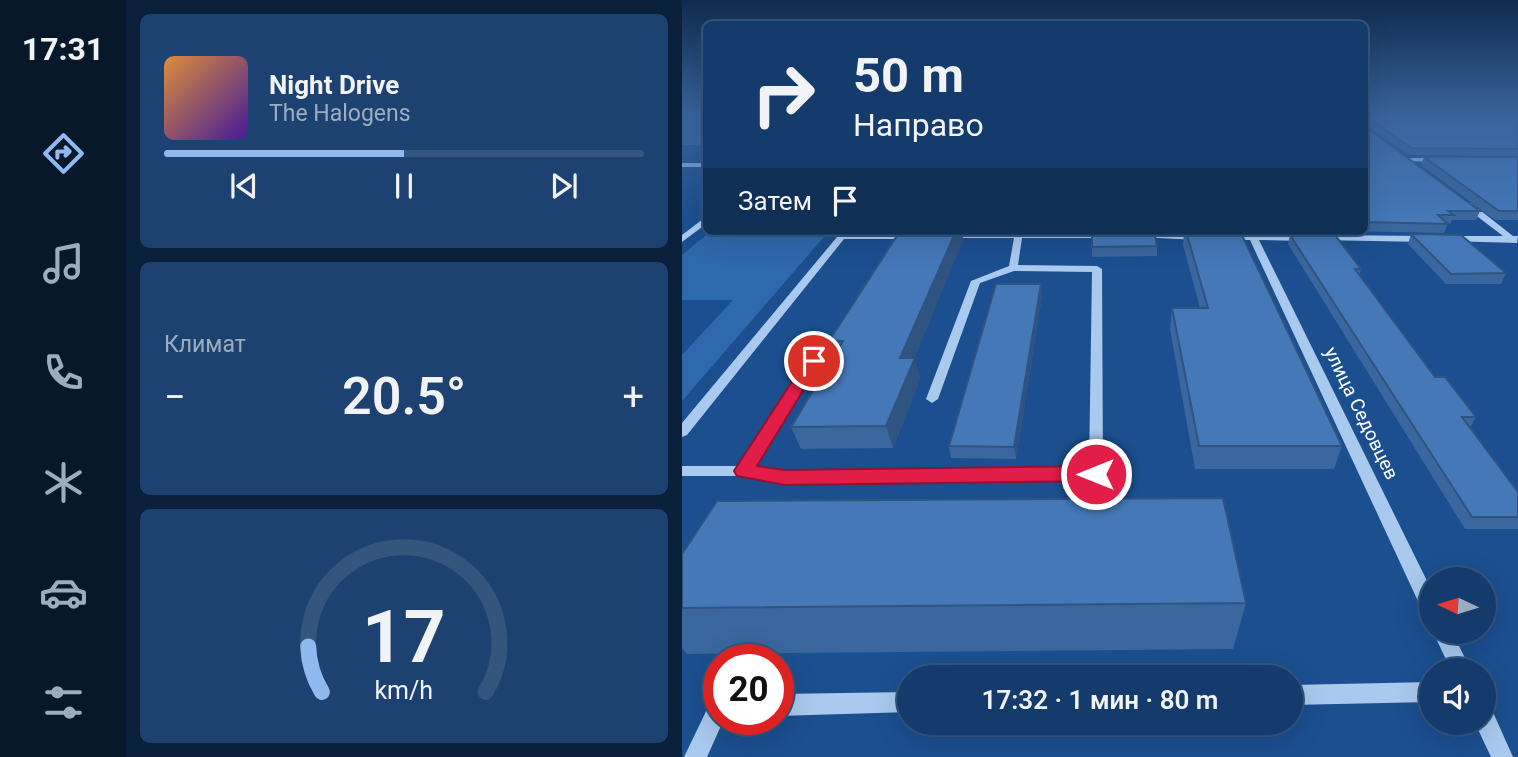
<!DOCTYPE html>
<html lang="ru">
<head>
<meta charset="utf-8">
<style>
	:root { --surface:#143b6b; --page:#1d4271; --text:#f1f3f6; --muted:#9dadc1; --line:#33557e; --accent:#90b9f0 }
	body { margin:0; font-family:Roboto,sans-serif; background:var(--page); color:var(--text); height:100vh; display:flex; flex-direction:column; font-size:26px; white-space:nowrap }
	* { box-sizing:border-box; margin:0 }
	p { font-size:23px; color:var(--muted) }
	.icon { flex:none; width:38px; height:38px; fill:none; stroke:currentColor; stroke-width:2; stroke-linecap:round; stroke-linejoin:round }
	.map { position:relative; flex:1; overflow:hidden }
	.side { display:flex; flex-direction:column; gap:14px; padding:14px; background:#0b203b; width:556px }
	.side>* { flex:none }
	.banner { position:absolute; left:21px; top:21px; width:665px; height:214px; border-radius:10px; box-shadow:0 7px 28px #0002,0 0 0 2px var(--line); background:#143b6b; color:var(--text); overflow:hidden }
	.needle { width:46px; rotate:274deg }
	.fabs { position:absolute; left:737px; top:567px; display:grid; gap:14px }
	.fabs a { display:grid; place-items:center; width:77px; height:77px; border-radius:50%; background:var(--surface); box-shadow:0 7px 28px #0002,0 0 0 2px var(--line); font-size:35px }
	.speed { position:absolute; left:21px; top:644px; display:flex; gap:14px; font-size:35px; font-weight:700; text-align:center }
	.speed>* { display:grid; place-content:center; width:91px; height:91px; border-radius:50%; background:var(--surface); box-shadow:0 7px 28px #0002,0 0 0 2px var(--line); line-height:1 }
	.speed .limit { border:10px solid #d22; background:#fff; color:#111 }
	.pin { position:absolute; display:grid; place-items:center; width:60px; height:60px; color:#fff; margin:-30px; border:4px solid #fff; border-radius:50%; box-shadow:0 2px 7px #0007 }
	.me { position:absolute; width:77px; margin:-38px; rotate:270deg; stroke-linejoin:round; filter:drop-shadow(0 0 5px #0008) }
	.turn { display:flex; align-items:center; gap:24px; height:147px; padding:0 35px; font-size:32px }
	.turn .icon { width:91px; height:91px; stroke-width:2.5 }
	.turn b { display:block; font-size:49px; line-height:60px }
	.then { display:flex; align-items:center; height:66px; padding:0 35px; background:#0003; gap:14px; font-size:26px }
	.big { font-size:52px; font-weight:600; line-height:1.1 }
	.side .tile { flex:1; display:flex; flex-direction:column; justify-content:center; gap:10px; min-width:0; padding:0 24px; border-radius:10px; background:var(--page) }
	.side .dial { align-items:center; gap:0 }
	.dial svg { height:182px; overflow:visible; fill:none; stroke:var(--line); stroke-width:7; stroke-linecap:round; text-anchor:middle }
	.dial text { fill:var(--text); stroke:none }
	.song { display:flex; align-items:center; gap:21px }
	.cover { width:84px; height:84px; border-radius:10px; background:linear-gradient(135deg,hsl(30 70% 55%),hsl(260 70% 35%)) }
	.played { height:7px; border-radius:4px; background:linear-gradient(90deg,var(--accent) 50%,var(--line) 50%) }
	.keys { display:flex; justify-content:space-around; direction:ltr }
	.heat { display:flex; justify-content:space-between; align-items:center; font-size:38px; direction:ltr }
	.trip { position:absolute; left:215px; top:665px; width:406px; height:70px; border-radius:35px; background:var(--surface); box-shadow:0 7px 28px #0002,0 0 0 2px var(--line); font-weight:600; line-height:70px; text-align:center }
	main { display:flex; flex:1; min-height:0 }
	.tabs { display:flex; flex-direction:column; width:126px; justify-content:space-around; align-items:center; background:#08182b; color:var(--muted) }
	.tabs .icon { width:49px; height:49px }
	.tabs .active { color:var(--accent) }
	.tabs b { font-size:32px; color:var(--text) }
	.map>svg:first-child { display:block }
	.green { fill:#2e69ad }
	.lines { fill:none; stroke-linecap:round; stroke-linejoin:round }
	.minor { fill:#a9c9ee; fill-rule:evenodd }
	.wall { fill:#3a679d }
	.shaded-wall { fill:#305480 }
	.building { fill:#4478b7; stroke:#305480; stroke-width:2 }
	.route { fill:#e11d48; stroke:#92132f; stroke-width:2 }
	.labels { text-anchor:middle; stroke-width:7; stroke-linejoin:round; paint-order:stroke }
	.street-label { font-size:19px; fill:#fff; stroke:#1b4f8f }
</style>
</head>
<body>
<main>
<nav class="tabs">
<b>17:31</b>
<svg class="icon active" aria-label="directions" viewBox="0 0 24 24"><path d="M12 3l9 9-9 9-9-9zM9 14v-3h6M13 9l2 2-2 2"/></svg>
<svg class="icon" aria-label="music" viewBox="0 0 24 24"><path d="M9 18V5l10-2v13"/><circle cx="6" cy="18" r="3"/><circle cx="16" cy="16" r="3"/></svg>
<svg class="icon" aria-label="phone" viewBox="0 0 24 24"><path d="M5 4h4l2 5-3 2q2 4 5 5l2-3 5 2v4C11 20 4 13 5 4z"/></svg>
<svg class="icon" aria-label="climate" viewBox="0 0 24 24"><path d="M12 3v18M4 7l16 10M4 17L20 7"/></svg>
<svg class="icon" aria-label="car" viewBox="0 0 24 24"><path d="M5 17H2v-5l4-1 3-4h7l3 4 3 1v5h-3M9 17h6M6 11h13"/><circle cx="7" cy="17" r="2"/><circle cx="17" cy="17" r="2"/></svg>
<svg class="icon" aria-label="filters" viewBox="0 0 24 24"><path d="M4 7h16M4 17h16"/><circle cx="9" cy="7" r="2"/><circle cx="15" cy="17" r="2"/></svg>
</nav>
<section class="side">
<div class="tile">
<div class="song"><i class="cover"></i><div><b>Night Drive</b><p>The Halogens</p></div></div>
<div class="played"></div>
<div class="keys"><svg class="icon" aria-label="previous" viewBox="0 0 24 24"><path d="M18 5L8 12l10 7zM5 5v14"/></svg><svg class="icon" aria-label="pause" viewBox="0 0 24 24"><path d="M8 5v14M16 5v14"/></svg><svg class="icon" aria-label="next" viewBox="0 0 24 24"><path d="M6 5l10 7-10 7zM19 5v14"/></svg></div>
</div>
<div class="tile"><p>Климат</p>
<div class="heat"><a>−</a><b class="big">20.5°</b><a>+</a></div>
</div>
<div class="tile dial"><svg viewBox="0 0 100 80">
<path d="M14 69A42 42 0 1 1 86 69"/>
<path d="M14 69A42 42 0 0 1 8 49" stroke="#90b9f0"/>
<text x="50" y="56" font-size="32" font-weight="700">17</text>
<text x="50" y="72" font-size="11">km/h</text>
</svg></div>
</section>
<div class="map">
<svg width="836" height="757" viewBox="0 0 836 757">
	<rect width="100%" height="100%" fill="#1b4f8f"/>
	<path class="green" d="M 29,231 L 147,231 L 0,401 L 0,355 L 51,300 L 0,300 L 0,255 Z"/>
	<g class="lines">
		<path class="minor" d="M 727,158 L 754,158 L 757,160 L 754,162 L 725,161 L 724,160 Z
			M 0,163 L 24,163 L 24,167 L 0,167 Z
			M 783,203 L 789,203 L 831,236 L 836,236 L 835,243 L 766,241 L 765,239 L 769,236 L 821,236 L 783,207 Z
			M 21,219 L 24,219 L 24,224 L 0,242 L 0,235 Z
			M 160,231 L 167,231 L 166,234 L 230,233 L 234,236 L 230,239 L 162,239 L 5,435 L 0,437 L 0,423 Z
			M 334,231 L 426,232 L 430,235 L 426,238 L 340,238 L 336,265 L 415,266 L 420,269 L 421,473 L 419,477 L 103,483 L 62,476 L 0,476 L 0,466 L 58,466 L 126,361 L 132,357 L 138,361 L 72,467 L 103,471 L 407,468 L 410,272 L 332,271 L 298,283 L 256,399 L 250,403 L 244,399 L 289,281 L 327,266 L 332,238 L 265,238 L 261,235 L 265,232 Z
			M 458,232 L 517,234 L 521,237 L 517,240 L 455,237 L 455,233 Z
			M 571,234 L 622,235 L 626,238 L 622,241 L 577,240 L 749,589 L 749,617 L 742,614 L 568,240 L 545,240 L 541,237 L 545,234 Z
			M 640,235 L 744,236 L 748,239 L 744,242 L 637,240 L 637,236 Z
			M 751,632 L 770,632 L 789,670 L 769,670 Z
			M 749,682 L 749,702 L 609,705 L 609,685 Z
			M 228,692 L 228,712 L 96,716 L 96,694 Z
			M 37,696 L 37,719 L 42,719 L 25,757 L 2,757 L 30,699 Z
			M 802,707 L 810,710 L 831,757 L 809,757 L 793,723 L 802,723 Z"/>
	</g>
	<path class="wall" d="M 0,115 L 24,115 L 24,145 L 0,145 Z
		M 682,115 L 836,115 L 836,156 L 727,155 L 682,124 Z
		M 682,126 L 798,211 L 794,220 L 770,220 L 768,224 L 766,224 L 762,233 L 662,231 L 682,231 Z
		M 742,157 L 836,157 L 836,220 L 813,220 L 739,165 Z
		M 218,231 L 280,231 L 281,240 L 232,358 L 238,379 L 211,448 L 119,449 L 109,427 L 152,355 L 147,341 Z
		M 410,231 L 475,246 L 475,256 L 410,257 Z
		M 502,231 L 558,231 L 660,446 L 652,469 L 513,469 L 488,329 L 490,308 L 518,308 L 501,245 Z
		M 729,234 L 824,273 L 819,284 L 764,284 L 726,244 Z
		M 608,235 L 679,269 L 677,275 L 753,377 L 794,417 L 788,428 L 836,493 L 836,529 L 783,529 L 606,244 Z
		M 359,284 L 360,295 L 334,459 L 269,458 L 267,446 Z
		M 564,603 L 551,649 L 5,654 L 0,648 L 0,608 Z"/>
	<path class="shaded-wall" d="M 274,231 L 280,231 L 281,240 L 224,379 L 218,358 Z
		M 359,284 L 360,295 L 334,459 L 332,447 Z
		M 233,358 L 238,379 L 211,448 L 204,426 Z"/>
	<path class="building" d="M 0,115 L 24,115 L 24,118 L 0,118 Z
		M 682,115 L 836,115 L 836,149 L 729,148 L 685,117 L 682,118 Z
		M 682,126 L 798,211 L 766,211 L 772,215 L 756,215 L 766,224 L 682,222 Z
		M 742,157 L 836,157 L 836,211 L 817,211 Z
		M 218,231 L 274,231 L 218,358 L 233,358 L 204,426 L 109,427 L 161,341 L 147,341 Z
		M 410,231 L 472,231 L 475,246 L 410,247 Z
		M 504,231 L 558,231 L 660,446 L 517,446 L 490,308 L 526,308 Z
		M 729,234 L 779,235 L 824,273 L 769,274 Z
		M 608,235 L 653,235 L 679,269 L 673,269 L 753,377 L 763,377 L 794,417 L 780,417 L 836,492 L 836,517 L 790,517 Z
		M 314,284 L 359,284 L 332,447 L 267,446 Z
		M 541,498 L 564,603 L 0,608 L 0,554 L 35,501 Z"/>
	<linearGradient id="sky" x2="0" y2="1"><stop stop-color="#0f2b4f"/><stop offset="0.52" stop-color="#39639b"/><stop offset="1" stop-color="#39639b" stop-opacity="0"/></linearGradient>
	<rect width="836" height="221" fill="url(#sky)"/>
	<path class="route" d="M 132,356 L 139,361 L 75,466 L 103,470 L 414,466 L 421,468 L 423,474 L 421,479 L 414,481 L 103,485 L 55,476 L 52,471 L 55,466 L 126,357 Z"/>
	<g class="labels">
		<g class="street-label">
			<text transform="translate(680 413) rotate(64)" y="7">улица Седовцев</text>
		</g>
	</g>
</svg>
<div class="fabs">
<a><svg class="needle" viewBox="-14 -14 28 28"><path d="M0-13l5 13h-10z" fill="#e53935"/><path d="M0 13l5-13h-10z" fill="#9dadc1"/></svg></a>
<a><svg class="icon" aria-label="sound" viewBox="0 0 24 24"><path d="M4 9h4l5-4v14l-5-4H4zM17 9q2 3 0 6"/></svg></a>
</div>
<div class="speed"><div class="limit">20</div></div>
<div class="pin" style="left:132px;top:361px;background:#d93025"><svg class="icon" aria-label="arrive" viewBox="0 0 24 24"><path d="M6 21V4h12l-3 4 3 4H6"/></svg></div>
<svg class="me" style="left:414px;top:474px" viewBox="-20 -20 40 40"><circle r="17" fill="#e11d48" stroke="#fff" stroke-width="3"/><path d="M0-11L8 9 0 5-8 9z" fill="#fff"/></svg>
<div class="trip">17:32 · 1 мин · 80 m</div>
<div class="banner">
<div class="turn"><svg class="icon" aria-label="right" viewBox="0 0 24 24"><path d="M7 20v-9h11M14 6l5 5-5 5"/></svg><div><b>50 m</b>Направо</div></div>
<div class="then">Затем<svg class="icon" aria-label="arrive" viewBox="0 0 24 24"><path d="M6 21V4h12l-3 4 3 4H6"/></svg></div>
</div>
</div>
</main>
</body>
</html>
